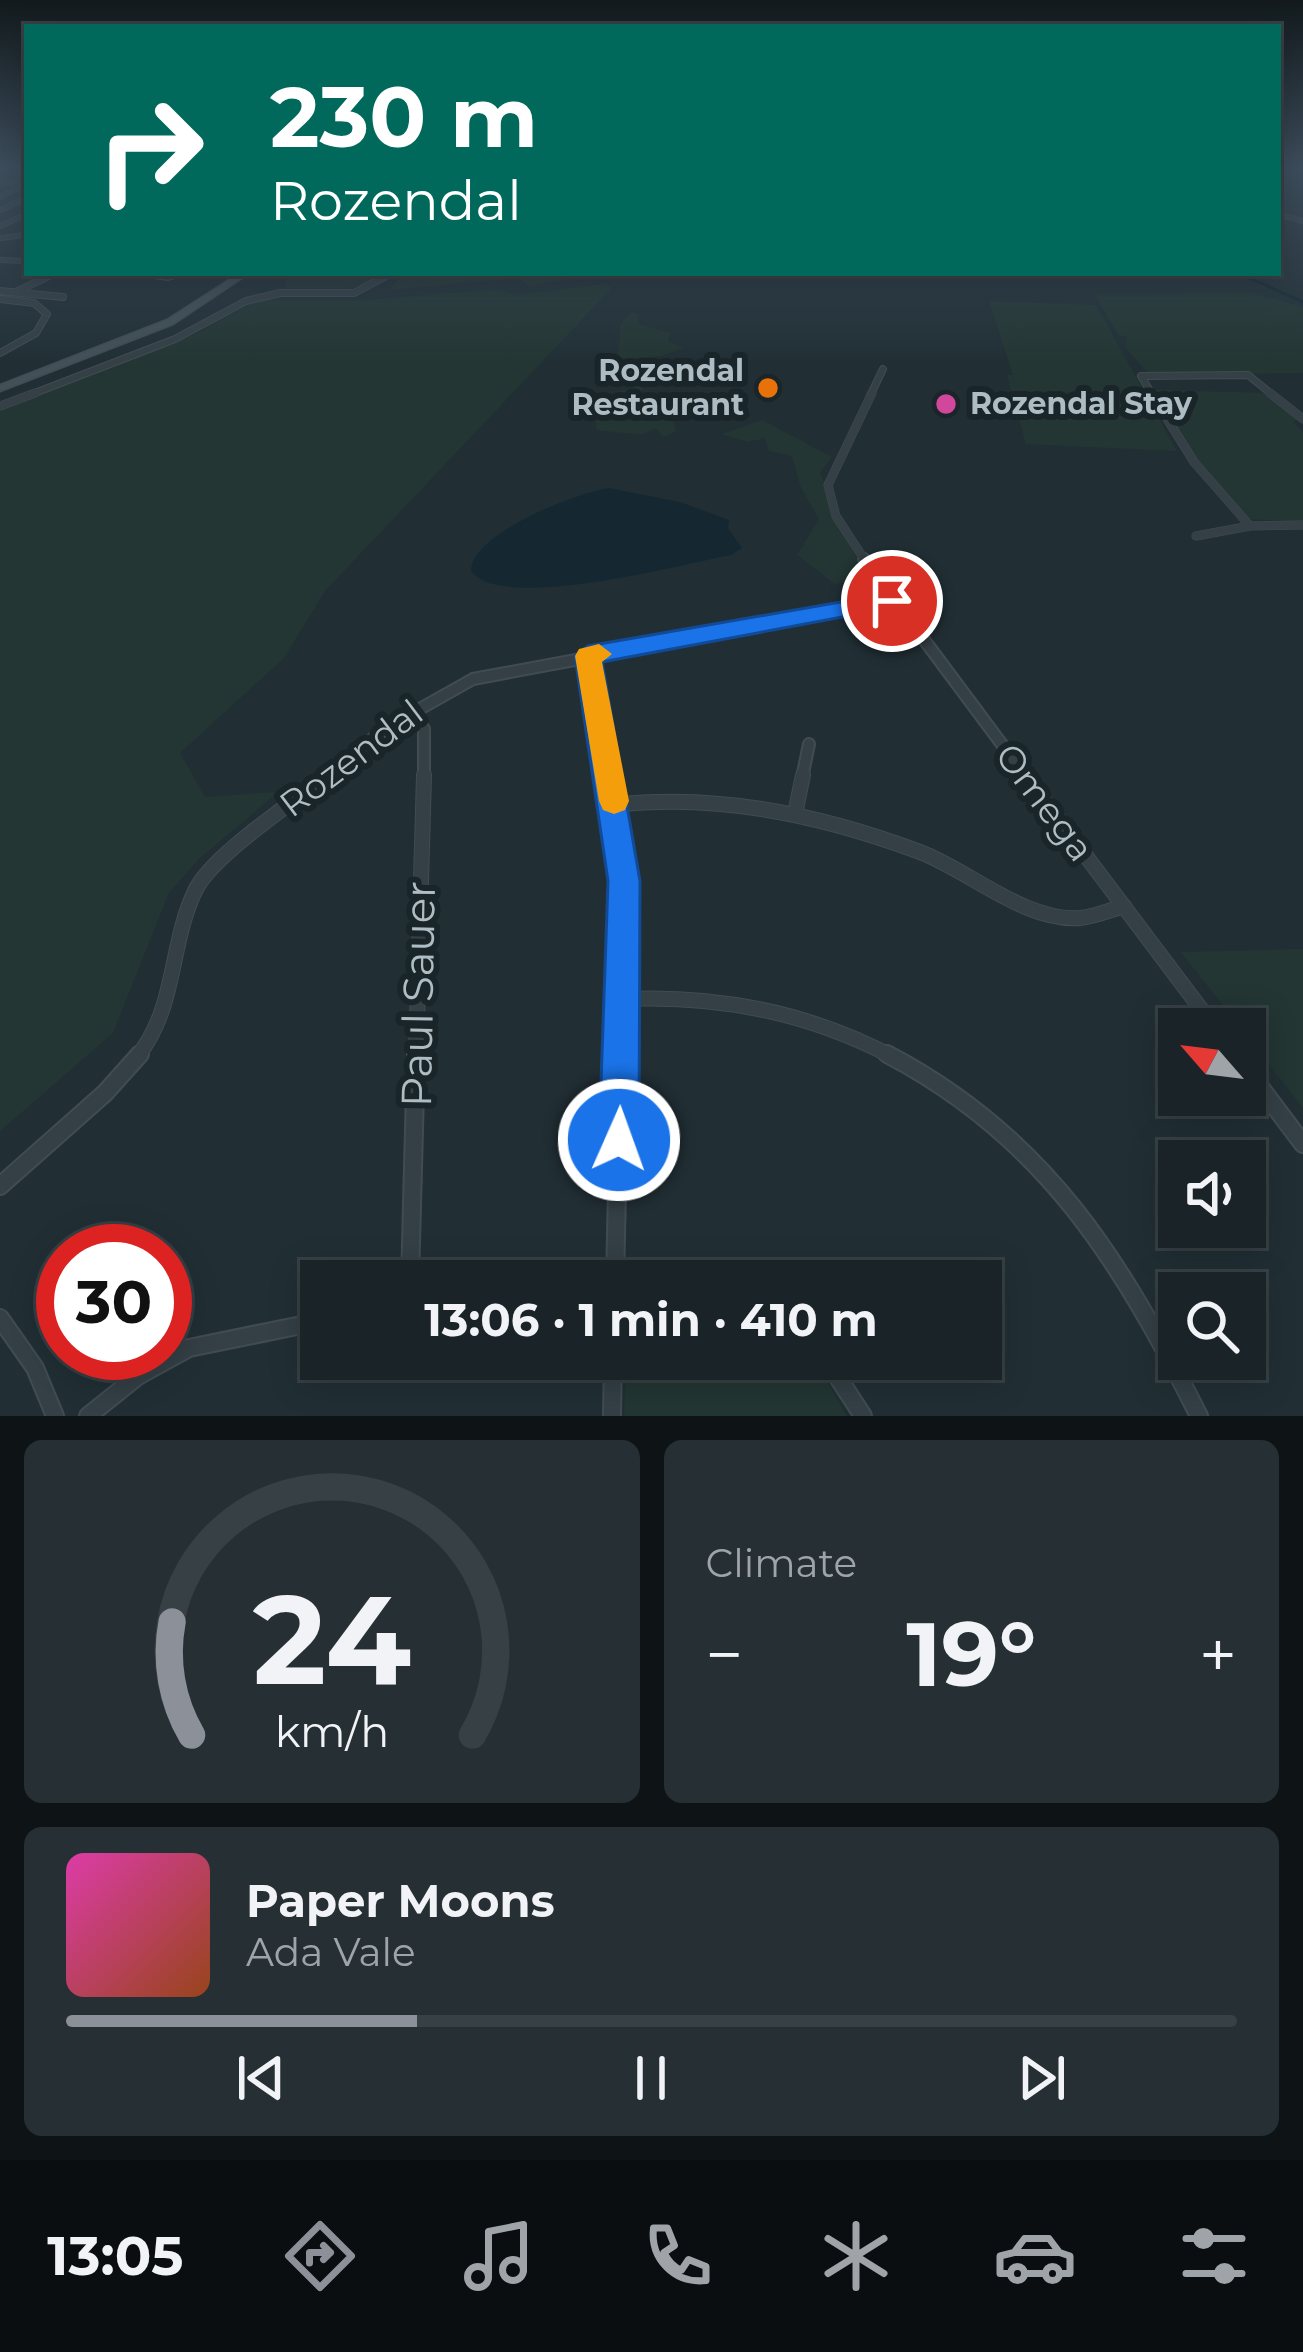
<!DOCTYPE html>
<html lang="en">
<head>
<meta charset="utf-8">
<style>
	:root { --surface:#192328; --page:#262f34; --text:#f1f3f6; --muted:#9fa4a8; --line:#374045; --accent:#8c9099 }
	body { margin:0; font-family:Montserrat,sans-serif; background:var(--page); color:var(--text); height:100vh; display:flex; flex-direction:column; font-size:45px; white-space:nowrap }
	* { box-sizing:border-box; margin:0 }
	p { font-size:39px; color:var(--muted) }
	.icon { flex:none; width:66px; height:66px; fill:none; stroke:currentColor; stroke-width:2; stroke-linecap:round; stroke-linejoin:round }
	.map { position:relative; height:1416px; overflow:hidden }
	.side { display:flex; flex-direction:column; gap:24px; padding:24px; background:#0e1316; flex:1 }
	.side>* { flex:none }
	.banner { position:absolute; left:24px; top:24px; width:1257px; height:252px; border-radius:0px; box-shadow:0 6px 30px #0003,0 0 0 3px var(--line); background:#00695c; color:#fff; overflow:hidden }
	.needle { width:78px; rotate:298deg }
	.buttons { position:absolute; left:1158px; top:1008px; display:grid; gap:24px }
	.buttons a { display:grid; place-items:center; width:108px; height:108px; border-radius:0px; background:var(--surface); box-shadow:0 6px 30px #0003,0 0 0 3px var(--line); font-size:60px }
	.speed { position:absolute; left:36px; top:1224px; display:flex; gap:24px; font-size:60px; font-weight:700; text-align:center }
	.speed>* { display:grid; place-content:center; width:156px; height:156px; border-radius:50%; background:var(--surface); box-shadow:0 6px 30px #0003,0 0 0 3px var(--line); line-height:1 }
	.speed .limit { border:18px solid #d22; background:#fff; color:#111 }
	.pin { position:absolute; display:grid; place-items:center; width:102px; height:102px; color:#fff; margin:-51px; border:6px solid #fff; border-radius:50%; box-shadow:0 3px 12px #0007 }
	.me { position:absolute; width:132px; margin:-66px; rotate:2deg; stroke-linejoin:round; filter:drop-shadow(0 0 9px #0008) }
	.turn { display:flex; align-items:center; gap:42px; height:252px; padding:0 48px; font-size:54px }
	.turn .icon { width:156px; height:156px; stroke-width:2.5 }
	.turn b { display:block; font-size:84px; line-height:102px }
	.big { font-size:90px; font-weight:700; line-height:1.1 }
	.side .tile { flex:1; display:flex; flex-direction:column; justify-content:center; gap:18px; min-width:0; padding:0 42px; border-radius:18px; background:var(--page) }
	.side .dial { align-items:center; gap:0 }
	.dial svg { height:312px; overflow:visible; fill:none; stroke:var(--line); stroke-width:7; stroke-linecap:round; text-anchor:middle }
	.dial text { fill:var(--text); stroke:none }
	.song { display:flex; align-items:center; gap:36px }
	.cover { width:144px; height:144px; border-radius:18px; background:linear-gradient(135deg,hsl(320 70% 55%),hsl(20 70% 35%)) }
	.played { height:12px; border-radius:6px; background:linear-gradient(90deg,var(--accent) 30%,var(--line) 30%) }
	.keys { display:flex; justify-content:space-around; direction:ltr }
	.heat { display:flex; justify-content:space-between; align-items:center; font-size:66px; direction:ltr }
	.side .tiles { flex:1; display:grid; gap:24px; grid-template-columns:1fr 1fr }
	.tile:last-child { grid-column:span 2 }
	.trip { position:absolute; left:300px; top:1260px; width:702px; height:120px; border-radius:0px; background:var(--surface); box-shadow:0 6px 30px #0003,0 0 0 3px var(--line); font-weight:700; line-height:120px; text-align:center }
	.tabs { display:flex; height:192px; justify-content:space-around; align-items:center; background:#0a0e10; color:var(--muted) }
	.tabs .icon { width:84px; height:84px }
	.tabs .active { color:var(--accent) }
	.tabs b { font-size:54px; color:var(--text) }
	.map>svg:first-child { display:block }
	.green { fill:#233633 }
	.water { fill:#152831 }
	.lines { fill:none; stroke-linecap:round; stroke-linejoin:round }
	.stream { stroke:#152831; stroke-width:3 }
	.minor-far5-casing { stroke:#414c52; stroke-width:6 }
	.minor-far4-casing { stroke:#414c52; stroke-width:8 }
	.minor-far3-casing { stroke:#414c52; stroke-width:9 }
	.minor-far2-casing { stroke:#414c52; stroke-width:14 }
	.minor-far1-casing { stroke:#414c52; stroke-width:16 }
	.minor-casing { stroke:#414c52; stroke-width:20 }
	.secondary-casing { stroke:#414c52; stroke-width:3 }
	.minor-far5 { stroke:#344046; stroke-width:4.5 }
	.minor-far4 { stroke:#344046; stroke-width:6 }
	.minor-far3 { stroke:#344046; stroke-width:8 }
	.minor-far2 { stroke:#344046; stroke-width:10 }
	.minor-far1 { stroke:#344046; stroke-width:14 }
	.minor { stroke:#344046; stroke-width:16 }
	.secondary { fill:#425158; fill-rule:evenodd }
	.route { fill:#1a73e8; stroke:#114b97; stroke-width:3 }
	.slow { fill:#f59e0b }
	.food-dot { fill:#e8710a; stroke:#1a252a; stroke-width:4.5 }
	.hotel-dot { fill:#d1479c; stroke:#1a252a; stroke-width:4.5 }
	.labels { text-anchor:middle; stroke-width:12; stroke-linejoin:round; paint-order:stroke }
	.far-poi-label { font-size:30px; font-weight:bold; fill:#aebcc3; stroke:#1a252a; text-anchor:end }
	.street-label { font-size:36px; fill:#aebcc3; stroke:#1a252a }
	.near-street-label { font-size:42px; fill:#aebcc3; stroke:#1a252a }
</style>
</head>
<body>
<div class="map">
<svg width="1303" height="1416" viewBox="0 0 1303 1416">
	<rect width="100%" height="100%" fill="#212f35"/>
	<path class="green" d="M 286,273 L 382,273 C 354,297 321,289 286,289 Z
		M 404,273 L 604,273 L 528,286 L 519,278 L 389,290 Z
		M 603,284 L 613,287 L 325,591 L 284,658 L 180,753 L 205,797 L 278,792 L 199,859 L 169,893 L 113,1033 L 0,1131 L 0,410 L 197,333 L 258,300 L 364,300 L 499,289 L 515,295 Z
		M 1254,293 L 1303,307 L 1303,373 L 1149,375 L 1125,347 L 1127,337 L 1118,335 L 1095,295 Z
		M 989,301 L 1096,305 L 1177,451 L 1026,444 L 1007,375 L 1013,375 Z
		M 631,312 L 638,314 L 639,324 L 670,333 L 668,341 L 684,348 L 660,356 L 618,359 L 620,325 Z
		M 640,385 L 644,390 L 624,395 L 606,421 L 673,420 L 676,431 L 664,437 L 655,428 L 642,435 L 597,430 L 595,418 L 609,395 Z
		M 1152,390 L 1269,393 L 1298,418 L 1293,422 L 1303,432 L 1303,522 L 1248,519 L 1193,458 Z
		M 762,420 L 832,457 L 820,472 L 837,523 L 868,578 L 835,584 L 797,555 L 819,519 L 801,488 L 792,456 L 769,451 L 765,438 L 748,442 L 722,434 Z
		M 1303,949 L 1303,1108 L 1181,952 Z
		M 626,1359 L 806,1359 L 825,1378 L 847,1416 L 624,1416 Z"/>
	<path class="water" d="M 609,488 L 680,502 L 729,520 L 728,528 L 742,548 L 731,555 C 683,564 502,613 471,571 C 472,533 576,493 609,488 Z"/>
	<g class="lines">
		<path class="stream" d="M 1238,273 L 1303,302"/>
		<defs>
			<path id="minor-far5" d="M 0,182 L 25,184 L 0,197
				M 0,210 L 27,198
				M 1278,214 L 1303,221
				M 0,226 L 27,214
				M 0,238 L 25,235
				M 0,260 L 27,261"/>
			<path id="minor-far4" d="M 139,273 L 168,277 L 182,273
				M 0,291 L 63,297
				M 18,291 L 55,273
				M 0,299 L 34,303 L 47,314 L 36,333 L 0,353
				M 27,396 L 175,339 L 246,301 L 280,293 L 354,293 L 392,273
				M 870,396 L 883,369
				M 1153,396 L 1141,376 L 1248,375 L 1274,396"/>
			<path id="minor-far3" d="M 1151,393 L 1194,462 L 1250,526
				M 1270,393 L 1303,419
				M 0,406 L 35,393
				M 1196,536 L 1250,526 L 1303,525
				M 866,562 L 836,516 L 828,485 L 872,393"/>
			<path id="minor-far2" d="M 864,559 L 1027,778
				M 588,656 L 608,778
				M 412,710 L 424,729 L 424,778
				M 324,778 L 386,728 L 473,679 L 893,601
				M 802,778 L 809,744"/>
			<path id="minor-far1" d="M 607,775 L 624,881 L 620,1057
				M 1025,775 L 1216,1029
				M 615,805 C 717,793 824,816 920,852 C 970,871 1025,922 1080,918 C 1094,917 1110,910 1124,906
				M 795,814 L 803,775
				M 623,999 C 719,995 807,1012 893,1057
				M 137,1057 C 177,1007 169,946 195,891 C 211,856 294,802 327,775
				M 416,1057 L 424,775"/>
			<path id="minor" d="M 887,1054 C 1046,1137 1121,1261 1199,1416
				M 1245,1067 L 1303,1144
				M 0,1186 L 105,1093 L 140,1054
				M 410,1281 L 416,1054
				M 615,1281 L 620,1054
				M 0,1318 L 35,1368 L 55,1416
				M 826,1359 L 863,1416
				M 88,1416 L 138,1376 L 189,1348 L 321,1321
				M 612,1416 L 613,1359"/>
			<path id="secondary" d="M 240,273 L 249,273 L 173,324 L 0,391 L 0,385 L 167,320 Z"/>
		</defs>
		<use href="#minor-far5" class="minor-far5-casing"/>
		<use href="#minor-far4" class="minor-far4-casing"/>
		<use href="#minor-far3" class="minor-far3-casing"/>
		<use href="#minor-far2" class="minor-far2-casing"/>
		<use href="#minor-far1" class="minor-far1-casing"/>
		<use href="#minor" class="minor-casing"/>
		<use href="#secondary" class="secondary-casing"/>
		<use href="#minor-far5" class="minor-far5"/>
		<use href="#minor-far4" class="minor-far4"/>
		<use href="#minor-far3" class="minor-far3"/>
		<use href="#minor-far2" class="minor-far2"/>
		<use href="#minor-far1" class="minor-far1"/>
		<use href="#minor" class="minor"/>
		<use href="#secondary" class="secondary"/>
	</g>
	<linearGradient id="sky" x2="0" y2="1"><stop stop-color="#121a1d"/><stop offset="0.46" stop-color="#3d4d5c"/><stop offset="1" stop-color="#3d4d5c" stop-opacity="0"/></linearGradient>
	<rect width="1303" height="364" fill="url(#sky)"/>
	<path class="route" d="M 892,593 L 901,595 L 901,606 L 602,662 L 640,881 L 639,1140 L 633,1154 L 619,1160 L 605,1154 L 599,1140 L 608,881 L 575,656 L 588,646 Z"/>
	<path class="slow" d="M 599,644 L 612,654 L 602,662 L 629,801 L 625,810 L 614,814 L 603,810 L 599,801 L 575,656 L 579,649 Z"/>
	<circle class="food-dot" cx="768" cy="388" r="12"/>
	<circle class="hotel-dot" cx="946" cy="404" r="12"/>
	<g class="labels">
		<g class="far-poi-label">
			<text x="744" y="381">Rozendal<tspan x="744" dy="34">Restaurant</tspan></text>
			<text x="970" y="414" text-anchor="start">Rozendal Stay</text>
		</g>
		<g class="street-label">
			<text transform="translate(351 758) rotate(-37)" y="13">Rozendal</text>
			<text transform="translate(1045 802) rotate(53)" y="13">Omega</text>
		</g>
		<g class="near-street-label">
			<text transform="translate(418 994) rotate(-89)" y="15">Paul Sauer</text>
		</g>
	</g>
</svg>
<div class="buttons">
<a><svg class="needle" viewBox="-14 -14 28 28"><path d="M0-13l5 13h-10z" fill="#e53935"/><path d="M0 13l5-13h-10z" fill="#9fa4a8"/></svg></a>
<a><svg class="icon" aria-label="sound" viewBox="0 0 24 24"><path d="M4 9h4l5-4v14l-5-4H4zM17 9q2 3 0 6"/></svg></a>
<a><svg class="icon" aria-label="search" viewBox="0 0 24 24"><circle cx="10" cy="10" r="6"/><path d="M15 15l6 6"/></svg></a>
</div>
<div class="speed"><div class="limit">30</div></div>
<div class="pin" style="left:892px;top:601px;background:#d93025"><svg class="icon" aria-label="arrive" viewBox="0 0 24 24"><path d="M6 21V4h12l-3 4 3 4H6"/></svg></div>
<svg class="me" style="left:619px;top:1140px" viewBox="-20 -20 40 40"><circle r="17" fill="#1a73e8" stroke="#fff" stroke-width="3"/><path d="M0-11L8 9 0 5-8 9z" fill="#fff"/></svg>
<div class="trip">13:06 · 1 min · 410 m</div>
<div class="banner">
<div class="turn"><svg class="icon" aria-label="right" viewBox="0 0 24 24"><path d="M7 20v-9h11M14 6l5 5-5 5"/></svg><div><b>230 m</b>Rozendal</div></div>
</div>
</div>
<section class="side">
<div class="tiles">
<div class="tile dial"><svg viewBox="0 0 100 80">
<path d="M14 69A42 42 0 1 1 86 69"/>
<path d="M14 69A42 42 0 0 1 9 40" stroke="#8c9099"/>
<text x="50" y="56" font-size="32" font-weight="700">24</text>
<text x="50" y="72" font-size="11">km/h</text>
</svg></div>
<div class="tile"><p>Climate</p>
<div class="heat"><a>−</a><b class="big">19°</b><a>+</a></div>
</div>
<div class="tile">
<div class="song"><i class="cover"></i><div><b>Paper Moons</b><p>Ada Vale</p></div></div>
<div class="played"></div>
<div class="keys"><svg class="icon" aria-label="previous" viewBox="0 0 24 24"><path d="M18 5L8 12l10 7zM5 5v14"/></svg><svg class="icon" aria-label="pause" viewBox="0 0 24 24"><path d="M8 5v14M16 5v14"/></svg><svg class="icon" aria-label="next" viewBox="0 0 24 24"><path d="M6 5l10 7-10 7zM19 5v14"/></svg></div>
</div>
</div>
</section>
<nav class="tabs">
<b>13:05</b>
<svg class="icon active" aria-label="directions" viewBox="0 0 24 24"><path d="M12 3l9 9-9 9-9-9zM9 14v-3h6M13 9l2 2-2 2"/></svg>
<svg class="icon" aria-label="music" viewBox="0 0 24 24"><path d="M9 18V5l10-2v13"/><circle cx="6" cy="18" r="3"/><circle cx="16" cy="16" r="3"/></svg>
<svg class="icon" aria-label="phone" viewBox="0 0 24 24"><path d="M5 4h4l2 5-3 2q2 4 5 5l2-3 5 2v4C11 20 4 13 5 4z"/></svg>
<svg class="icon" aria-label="climate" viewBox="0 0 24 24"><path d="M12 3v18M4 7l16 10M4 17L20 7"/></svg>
<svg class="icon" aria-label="car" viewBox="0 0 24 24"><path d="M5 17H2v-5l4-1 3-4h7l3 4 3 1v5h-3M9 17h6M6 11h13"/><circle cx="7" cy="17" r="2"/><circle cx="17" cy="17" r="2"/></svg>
<svg class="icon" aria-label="filters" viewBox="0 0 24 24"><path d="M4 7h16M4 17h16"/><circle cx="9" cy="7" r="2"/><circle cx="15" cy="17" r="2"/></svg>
</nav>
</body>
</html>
